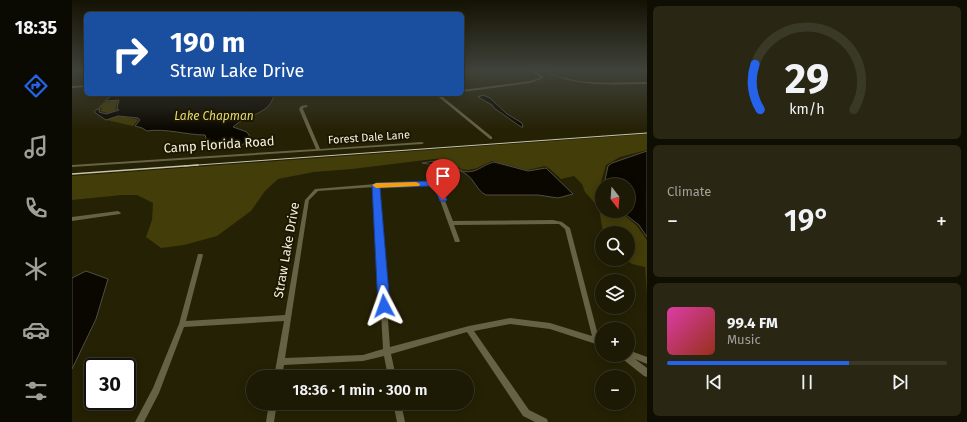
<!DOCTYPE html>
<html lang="en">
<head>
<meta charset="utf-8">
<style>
	:root { --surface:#1c1904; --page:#292613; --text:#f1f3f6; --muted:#a0a09a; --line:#3a3826; --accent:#2563eb }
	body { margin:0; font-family:"Fira Sans",sans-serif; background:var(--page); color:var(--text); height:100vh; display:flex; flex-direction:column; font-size:15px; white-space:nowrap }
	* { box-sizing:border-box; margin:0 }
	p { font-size:13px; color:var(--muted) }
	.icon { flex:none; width:22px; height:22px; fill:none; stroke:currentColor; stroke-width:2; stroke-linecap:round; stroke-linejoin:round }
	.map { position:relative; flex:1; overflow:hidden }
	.side { display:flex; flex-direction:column; gap:6px; padding:6px; background:#0f0e02; width:320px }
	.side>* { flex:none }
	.hud { position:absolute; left:12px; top:12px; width:380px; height:84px; border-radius:6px; box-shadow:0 2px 10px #0003,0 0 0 1px var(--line); background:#1a4fa0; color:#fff; overflow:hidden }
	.needle { width:26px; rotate:163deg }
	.controls { position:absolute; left:523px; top:178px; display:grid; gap:8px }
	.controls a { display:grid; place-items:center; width:40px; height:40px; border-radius:50%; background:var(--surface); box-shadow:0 2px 10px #0003,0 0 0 1px var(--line); font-size:20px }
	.speed { position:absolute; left:12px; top:358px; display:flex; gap:8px; font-size:20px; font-weight:700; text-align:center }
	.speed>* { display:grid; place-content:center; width:52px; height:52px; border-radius:50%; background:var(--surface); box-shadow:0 2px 10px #0003,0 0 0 1px var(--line); line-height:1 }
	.speed .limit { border:2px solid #111; border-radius:6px; background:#fff; color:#111 }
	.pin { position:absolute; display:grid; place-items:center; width:34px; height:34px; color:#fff; margin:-41px -17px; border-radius:50% 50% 50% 0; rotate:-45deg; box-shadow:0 0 4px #0007 }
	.pin .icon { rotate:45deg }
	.me { position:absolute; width:44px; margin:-22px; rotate:356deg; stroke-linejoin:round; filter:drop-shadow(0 0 3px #0008) }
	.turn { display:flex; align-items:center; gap:14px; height:84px; padding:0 20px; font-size:18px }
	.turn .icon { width:52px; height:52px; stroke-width:2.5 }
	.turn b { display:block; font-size:28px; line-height:34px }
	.big { font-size:30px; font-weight:600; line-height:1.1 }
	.side .card { flex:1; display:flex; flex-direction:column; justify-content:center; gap:6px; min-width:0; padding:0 14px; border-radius:6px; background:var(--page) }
	.side .dial { align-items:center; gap:0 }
	.dial svg { height:104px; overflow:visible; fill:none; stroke:var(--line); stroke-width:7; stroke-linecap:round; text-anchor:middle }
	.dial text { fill:var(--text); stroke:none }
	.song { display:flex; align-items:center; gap:12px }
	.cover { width:48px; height:48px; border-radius:6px; background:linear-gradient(135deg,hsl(320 70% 55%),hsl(10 70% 35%)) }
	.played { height:4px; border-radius:2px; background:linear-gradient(90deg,var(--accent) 65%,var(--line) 65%) }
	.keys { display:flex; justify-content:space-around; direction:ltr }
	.heat { display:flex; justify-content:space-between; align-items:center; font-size:22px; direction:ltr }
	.trip { position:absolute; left:174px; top:370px; width:228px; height:40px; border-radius:20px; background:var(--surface); box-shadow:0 2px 10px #0003,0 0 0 1px var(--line); font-weight:600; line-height:40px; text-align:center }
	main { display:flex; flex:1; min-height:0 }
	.menu { display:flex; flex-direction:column; width:72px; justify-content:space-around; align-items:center; background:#0b0a02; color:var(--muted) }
	.menu .icon { width:28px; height:28px }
	.menu .current { color:var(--accent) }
	.menu b { font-size:18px; color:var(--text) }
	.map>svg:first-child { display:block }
	.green { fill:#433d0a }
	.water { fill:#0a0700; stroke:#504d43 }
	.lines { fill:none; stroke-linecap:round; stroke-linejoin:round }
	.minor { fill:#666245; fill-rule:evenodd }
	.rail-far1 { stroke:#c7c5b1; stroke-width:1 }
	.rail { stroke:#c7c5b1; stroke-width:1.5 }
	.route { fill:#2563eb; stroke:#184099 }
	.slow { fill:#f59e0b }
	.labels { text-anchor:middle; stroke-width:4; stroke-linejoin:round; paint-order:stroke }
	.far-street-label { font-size:11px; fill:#f3f1e0; stroke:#1c1800 }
	.far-water-label { font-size:12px; font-style:italic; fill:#e6d976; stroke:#1c1800 }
	.street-label { font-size:13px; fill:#f3f1e0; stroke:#1c1800 }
</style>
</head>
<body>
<main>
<nav class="menu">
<b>18:35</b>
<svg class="icon current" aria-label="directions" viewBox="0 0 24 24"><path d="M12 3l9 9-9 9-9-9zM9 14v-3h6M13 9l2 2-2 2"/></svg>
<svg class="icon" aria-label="music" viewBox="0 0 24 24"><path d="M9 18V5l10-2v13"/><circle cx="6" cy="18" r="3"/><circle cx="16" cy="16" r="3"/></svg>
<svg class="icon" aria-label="phone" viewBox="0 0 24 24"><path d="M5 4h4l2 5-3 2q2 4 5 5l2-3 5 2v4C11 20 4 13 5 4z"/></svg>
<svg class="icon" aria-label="climate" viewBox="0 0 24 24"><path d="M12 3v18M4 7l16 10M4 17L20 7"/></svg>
<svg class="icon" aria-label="car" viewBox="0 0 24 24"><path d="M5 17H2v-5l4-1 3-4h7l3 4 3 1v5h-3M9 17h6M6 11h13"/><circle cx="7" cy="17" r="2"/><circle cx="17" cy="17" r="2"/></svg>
<svg class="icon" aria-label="filters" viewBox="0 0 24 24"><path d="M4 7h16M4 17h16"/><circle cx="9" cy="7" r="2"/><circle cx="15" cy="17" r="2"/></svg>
</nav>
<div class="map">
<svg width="575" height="422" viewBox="0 0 575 422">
	<rect width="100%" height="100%" fill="#252105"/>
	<path class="green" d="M 44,100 L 46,101 L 43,108 L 45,110 L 35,113 L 29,111 L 30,108 L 25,109 L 32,102 Z
		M 46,116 L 64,119 L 66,120 L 61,126 L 35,120 Z
		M 575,134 L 575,150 L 548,157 L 534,165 L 527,189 L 530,193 L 530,211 L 547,211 L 564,225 L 575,240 L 575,295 L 573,267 L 560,264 L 553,259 L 556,259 L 556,233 L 531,233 L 527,208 L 513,192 L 510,184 L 502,176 L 489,179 L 478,169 L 473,166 L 455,170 L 420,161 L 405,168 L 396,170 L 389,169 L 376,160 L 362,159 L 280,169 L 242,172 L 206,179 L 193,191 L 179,211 L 145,236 L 112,245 L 89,248 L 74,237 L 80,220 L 81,203 L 65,195 L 50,195 L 0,200 L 0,176 Z"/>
	<path class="water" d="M 42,94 L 202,94 C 199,115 174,114 161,127 L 175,132 L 180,140 C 168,146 150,153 137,147 L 133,135 C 114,135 94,128 75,131 L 70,128 L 63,126 L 68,120 L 66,118 L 46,116 L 34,120 L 22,112 L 24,110 L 28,109 L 27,112 L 34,114 L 47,110 L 45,108 L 47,100 L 33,101 Z
		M 411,95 L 418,98 L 435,114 L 450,123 L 451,127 L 449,127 L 422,108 L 420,105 L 406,97 Z
		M 575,151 L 575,237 L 567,225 L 549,211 L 556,211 L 556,185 L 532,185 L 536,166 L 540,163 Z
		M 371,160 C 378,162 382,167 388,170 C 402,176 410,165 422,162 L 456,171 L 474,168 L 501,194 L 486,198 L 466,195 L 414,195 C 405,191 402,179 394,174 C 381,165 365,166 350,163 Z
		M 14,271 L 36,279 L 24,319 L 0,369 L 0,278 Z"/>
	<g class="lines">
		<path class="minor" d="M 458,70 C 464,70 468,73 471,78 L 458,83 L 390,92 L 390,90 L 458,81 L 468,78 L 467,76 Z
			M 470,70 C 476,70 479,74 485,76 C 491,78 499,79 506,81 C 529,84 552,82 575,82 L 575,84 C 539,84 503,88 470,70 Z
			M 14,85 L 14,87 L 0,88 L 0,86 Z
			M 363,94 L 367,94 L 420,137 L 420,139 L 418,139 Z
			M 234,105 L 236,106 L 235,107 L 231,108 L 231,109 L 248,149 L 350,142 L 352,143 L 350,144 L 0,167 L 0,165 L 244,149 L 227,109 L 229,106 Z
			M 358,183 L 368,188 L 381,221 L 481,220 L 490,222 L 498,228 L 527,339 L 530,340 L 530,346 L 478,329 L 438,324 L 402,331 L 457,410 L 475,419 L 476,422 L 463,422 L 451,416 L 395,332 L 319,354 L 324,377 L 316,377 L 312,356 L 291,361 L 212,365 L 210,377 L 202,377 L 212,321 L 112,327 L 87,393 L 72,422 L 63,422 L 81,388 L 107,324 L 126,254 L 130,254 L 131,255 L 114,321 L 213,315 L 233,200 L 243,189 L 304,184 ZM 357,185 L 364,189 L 383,242 L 387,242 L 388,241 L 382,225 L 481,224 L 487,224 L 493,229 L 520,336 L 478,323 L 438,318 L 397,326 L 318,347 L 306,186 ZM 302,187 L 311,349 L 291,355 L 213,358 L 237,200 L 246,191 Z
			M 46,211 L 49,213 L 48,214 L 0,221 L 0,217 Z
			M 556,350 L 575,357 L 575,364 L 563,359 L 575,368 L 575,377 L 572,376 L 548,357 L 547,355 L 556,355 Z
			M 197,403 L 205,403 L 202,422 L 194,422 Z
			M 321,403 L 329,403 L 333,422 L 325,422 Z"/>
		<path class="rail-far1" d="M 112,166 L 575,133"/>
		<path class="rail" d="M 0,174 L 126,165"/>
	</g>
	<linearGradient id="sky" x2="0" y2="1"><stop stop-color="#141203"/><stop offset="0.54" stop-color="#40433b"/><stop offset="1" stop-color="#40433b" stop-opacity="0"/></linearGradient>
	<rect width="575" height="130" fill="url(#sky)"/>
	<path class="route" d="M 358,181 L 369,186 L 375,200 L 374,201 L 368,201 L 363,189 L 357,186 L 308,188 L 318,306 L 316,310 L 312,311 L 308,310 L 306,306 L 300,185 L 304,183 Z"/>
	<path class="slow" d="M 344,182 L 348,184 L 347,186 L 304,188 L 300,185 L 304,183 Z"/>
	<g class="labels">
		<g class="far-street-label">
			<text transform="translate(297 137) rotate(-4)" y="4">Forest Dale Lane</text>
		</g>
		<g class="far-water-label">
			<text x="142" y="120">Lake Chapman</text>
		</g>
		<g class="street-label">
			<text transform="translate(147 144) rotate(-4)" y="5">Camp Florida Road</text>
			<text transform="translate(214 250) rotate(-80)" y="5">Straw Lake Drive</text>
		</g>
	</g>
</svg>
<div class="controls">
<a><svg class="needle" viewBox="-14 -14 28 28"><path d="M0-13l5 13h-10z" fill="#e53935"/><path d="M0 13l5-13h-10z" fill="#a0a09a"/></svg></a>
<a><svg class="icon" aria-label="search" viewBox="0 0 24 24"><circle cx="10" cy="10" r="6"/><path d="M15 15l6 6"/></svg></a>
<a><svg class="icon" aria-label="layers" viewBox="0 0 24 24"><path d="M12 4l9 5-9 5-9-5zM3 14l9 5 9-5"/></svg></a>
<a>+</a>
<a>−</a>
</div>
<div class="speed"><div class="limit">30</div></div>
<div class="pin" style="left:371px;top:200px;background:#d93025"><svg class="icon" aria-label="arrive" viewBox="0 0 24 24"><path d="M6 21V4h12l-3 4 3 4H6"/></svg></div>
<svg class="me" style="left:312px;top:306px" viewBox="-20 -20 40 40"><path d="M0-17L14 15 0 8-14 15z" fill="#2563eb" stroke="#fff" stroke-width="4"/></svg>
<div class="trip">18:36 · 1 min · 300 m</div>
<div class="hud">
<div class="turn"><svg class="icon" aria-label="right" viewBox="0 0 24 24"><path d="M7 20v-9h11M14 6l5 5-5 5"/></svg><div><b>190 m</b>Straw Lake Drive</div></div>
</div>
</div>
<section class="side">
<div class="card dial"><svg viewBox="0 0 100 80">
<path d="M14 69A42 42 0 1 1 86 69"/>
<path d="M14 69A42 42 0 0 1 10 34" stroke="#2563eb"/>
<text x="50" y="56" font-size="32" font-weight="700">29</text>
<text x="50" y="72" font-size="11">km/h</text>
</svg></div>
<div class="card"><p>Climate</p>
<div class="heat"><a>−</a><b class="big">19°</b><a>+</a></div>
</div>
<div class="card">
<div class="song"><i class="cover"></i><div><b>99.4 FM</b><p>Music</p></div></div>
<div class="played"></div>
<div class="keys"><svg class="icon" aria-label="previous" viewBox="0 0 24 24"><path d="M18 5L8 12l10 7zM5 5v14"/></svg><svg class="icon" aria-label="pause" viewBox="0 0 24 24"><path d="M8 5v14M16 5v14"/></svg><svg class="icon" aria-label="next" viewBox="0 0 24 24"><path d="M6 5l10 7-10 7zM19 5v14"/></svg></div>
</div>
</section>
</main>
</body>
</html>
